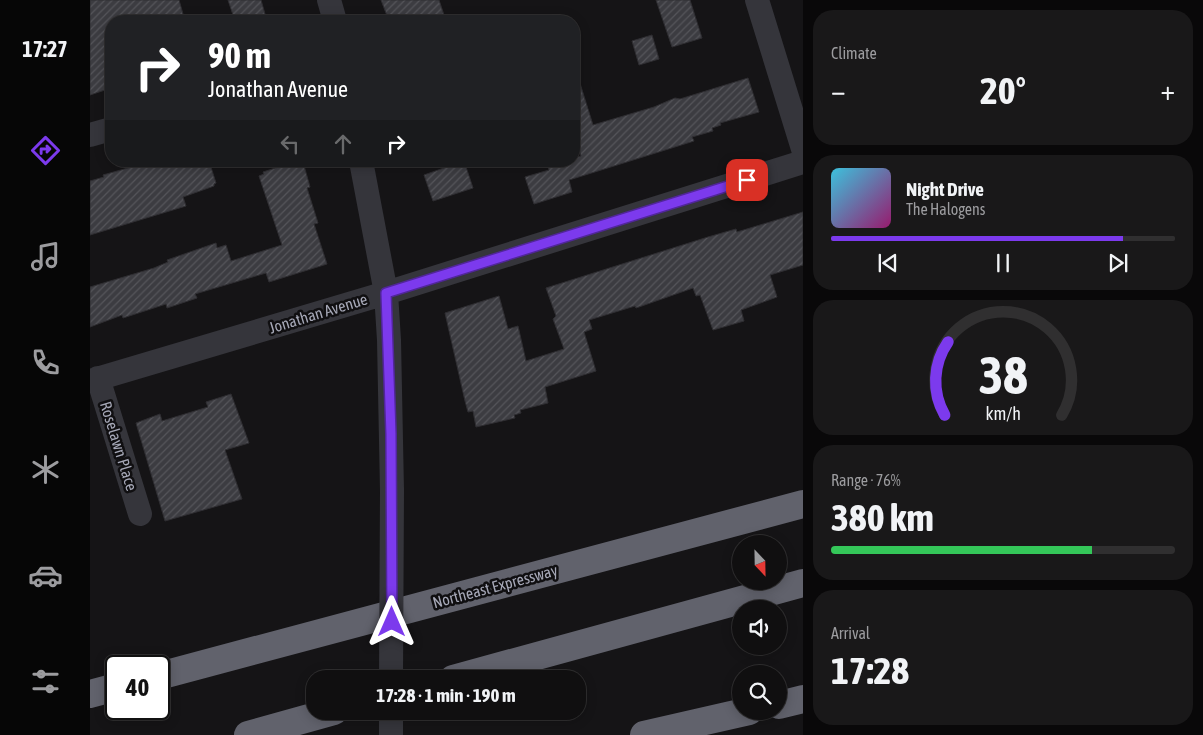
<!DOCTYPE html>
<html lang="en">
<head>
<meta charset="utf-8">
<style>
	:root { --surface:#100f10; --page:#191819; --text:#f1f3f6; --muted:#9c9c9f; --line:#302f30; --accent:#7c3aed }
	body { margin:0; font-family:"Asap Condensed",sans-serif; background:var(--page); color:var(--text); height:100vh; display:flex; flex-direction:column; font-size:19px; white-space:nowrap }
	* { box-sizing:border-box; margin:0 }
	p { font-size:16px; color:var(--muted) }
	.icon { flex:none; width:28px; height:28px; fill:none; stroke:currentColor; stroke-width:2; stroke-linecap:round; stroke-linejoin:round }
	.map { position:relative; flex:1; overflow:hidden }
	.drawer { display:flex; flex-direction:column; gap:10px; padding:10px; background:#090809; width:400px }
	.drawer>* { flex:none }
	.banner { position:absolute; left:15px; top:15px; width:475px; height:152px; border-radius:20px; box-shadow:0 2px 12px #0003,0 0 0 1px var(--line); background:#202124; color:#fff; overflow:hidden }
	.needle { width:32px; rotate:158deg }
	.fabs { position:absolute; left:642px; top:535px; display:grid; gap:10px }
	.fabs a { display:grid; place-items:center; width:55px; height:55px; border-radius:50%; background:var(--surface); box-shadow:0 2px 12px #0003,0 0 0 1px var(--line); font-size:25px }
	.speed { position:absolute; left:15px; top:655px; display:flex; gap:10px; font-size:25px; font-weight:700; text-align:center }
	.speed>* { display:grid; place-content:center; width:65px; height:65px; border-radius:50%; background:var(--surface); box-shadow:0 2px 12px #0003,0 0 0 1px var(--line); line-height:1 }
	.speed .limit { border:2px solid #111; border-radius:8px; background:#fff; color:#111 }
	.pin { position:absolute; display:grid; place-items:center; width:42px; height:42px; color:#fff; margin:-21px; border-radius:10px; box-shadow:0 2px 8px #0006 }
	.me { position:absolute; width:55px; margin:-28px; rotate:0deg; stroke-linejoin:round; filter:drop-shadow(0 0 4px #0008) }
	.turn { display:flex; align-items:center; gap:18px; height:105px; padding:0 20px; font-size:22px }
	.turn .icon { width:65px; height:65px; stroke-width:2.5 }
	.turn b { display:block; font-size:35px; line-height:42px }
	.lanes { display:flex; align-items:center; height:48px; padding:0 20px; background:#0003; justify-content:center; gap:25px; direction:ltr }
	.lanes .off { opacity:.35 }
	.big { font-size:38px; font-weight:700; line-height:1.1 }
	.drawer .card { flex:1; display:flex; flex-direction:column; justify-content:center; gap:8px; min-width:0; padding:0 18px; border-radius:20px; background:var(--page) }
	.drawer .dial { align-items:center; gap:0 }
	.dial svg { height:130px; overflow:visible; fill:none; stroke:var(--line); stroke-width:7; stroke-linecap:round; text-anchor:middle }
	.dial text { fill:var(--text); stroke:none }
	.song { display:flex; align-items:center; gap:15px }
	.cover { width:60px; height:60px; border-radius:8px; background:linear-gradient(135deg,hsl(190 70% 55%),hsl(320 70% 35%)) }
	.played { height:5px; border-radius:2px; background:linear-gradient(90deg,var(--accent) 85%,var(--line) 85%) }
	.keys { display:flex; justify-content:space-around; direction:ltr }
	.heat { display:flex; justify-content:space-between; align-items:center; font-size:28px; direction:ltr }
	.charge { height:8px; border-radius:4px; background:linear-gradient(90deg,#34c759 76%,var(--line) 0) }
	.trip { position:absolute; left:216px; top:670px; width:280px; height:50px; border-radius:20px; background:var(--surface); box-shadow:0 2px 12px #0003,0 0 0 1px var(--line); font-weight:700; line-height:50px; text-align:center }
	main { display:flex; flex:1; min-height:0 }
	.dock { display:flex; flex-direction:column; width:90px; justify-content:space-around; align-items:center; background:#060606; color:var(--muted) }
	.dock .icon { width:35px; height:35px }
	.dock .current { color:var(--accent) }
	.dock b { font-size:22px; color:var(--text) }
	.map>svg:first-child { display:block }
	.building { fill:url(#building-hatch); stroke:#2f2e32 }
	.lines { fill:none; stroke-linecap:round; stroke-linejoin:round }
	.minor { stroke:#35353b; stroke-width:24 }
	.highway { stroke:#61626c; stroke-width:28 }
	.minor-bridge { stroke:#35353b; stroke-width:24 }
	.route-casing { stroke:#51269a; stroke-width:12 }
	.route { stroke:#7c3aed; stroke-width:9 }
	.labels { text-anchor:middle; stroke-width:5; stroke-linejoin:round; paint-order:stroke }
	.street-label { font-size:16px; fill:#a6a8b7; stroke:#100f11 }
</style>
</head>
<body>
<main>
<nav class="dock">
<b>17:27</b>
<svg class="icon current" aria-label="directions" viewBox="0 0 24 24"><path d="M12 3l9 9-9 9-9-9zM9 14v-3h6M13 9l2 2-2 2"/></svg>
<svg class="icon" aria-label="music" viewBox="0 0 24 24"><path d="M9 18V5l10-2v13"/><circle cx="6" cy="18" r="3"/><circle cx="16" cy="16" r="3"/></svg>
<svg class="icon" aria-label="phone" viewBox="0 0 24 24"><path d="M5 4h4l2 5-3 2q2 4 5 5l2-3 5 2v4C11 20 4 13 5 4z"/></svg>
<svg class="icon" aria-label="climate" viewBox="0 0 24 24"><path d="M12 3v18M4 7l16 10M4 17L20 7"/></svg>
<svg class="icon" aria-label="car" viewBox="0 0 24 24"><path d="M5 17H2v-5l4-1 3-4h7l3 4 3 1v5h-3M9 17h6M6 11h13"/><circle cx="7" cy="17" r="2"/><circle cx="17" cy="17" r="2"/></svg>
<svg class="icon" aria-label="filters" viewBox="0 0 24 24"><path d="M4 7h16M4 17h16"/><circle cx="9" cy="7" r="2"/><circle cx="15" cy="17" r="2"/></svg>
</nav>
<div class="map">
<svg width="713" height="735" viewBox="0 0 713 735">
	<defs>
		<pattern id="building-hatch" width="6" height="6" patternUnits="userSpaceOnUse" patternTransform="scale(1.25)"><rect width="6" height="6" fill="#3c3c41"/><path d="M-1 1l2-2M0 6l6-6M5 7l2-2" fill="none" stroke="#55555a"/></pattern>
	</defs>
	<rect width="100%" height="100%" fill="#151416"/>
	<path class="building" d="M 0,0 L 89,0 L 95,21 L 21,21 L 21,88 L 0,95 Z
		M 138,0 L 171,0 L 177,21 L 145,21 Z
		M 291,0 L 349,0 L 356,21 L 299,21 Z
		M 566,0 L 600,0 L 612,38 L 582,47 Z
		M 562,35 L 569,59 L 549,65 L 542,41 Z
		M 484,77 L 488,77 L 503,125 L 564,107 L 585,98 L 590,99 L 658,78 L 669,112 L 630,123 L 631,125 L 622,128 L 623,131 L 602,137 L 604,141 L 479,180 L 482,192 L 444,204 L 435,177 L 459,170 L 458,167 L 475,161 L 484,161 L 484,158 L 491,156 L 484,133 Z
		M 63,161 L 119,161 L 126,183 L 124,184 L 124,186 L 93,197 L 96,206 L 0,235 L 0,181 L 14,177 L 13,175 Z
		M 374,161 L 383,188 L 343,201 L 334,175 Z
		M 204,162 L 205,165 L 213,162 L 220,187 L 217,188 L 228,223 L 224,224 L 237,264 L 179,282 L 176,273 L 105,294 L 107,298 L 77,308 L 76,304 L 33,318 L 32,315 L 0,327 L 0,287 L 64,268 L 78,262 L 77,260 L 126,243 L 127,248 L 136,245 L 141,261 L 192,245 L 169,176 L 174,174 L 173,172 Z
		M 713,212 L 713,265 L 680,275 L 687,297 L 651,310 L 654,321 L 623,330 L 610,295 L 606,296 L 603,288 L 546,308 L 545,306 L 499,320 L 502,329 L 494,332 L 506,371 L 455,387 L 458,403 L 430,410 L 431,413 L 424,415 L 425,418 L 386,427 L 383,411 L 378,412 L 375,401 L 355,313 L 409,296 L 418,329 L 428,326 L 436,361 L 474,349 L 463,319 L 466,316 L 456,288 L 618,237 L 646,229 L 647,232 Z
		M 141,394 L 159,443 L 135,450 L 152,499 L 75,521 L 46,423 L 70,414 L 72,421 L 118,407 L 116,402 Z"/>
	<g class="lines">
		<path class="minor" d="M 239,0 L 245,21
			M 667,0 L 713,149
			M 0,135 L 21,129
			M 271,161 L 296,293 L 299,340 L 302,491
			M 8,378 L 50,514
			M 0,381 L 296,293 L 713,162
			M 301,735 L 301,711"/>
		<path class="highway" d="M 69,676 L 713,504
			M 363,679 L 713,583
			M 0,694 L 26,687
			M 689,705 L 713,699
			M 158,735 L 244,711
			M 554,735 L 659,711"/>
		<path class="minor-bridge" d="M 301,679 L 302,491"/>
	</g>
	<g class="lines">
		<defs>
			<path id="route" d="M 302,622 L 301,434 L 296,293 L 657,180"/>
		</defs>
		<use href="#route" class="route-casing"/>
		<use href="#route" class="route"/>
	</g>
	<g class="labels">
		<g class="street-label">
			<text transform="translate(228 313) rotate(-17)" y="6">Jonathan Avenue</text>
			<text transform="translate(29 446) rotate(73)" y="6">Roselawn Place</text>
			<text transform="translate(405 586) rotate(-15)" y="6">Northeast Expressway</text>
		</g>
	</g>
</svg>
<div class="fabs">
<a><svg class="needle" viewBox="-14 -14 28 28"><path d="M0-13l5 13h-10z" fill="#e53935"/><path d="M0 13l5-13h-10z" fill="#9c9c9f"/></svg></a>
<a><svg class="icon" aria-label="sound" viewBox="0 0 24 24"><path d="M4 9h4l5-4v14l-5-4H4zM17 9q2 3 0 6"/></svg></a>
<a><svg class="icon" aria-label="search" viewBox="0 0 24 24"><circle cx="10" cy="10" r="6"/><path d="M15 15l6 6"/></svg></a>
</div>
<div class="speed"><div class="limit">40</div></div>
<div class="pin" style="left:657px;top:180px;background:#d93025"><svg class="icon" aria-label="arrive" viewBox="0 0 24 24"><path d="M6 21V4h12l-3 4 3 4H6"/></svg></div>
<svg class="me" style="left:302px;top:622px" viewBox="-20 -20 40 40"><path d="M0-17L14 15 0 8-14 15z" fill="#7c3aed" stroke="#fff" stroke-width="4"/></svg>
<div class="trip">17:28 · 1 min · 190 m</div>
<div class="banner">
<div class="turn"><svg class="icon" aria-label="right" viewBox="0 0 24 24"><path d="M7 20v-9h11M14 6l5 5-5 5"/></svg><div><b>90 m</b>Jonathan Avenue</div></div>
<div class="lanes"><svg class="icon off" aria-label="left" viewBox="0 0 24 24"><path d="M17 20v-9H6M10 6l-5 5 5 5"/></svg><svg class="icon off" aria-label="ahead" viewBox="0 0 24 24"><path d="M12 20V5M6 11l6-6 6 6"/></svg><svg class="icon" aria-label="right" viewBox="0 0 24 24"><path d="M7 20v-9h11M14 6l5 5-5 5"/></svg></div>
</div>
</div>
<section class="drawer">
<div class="card"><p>Climate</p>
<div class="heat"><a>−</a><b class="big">20°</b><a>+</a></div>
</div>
<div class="card">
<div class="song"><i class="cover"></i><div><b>Night Drive</b><p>The Halogens</p></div></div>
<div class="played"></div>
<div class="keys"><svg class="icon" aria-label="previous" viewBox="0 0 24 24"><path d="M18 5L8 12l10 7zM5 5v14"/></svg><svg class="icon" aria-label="pause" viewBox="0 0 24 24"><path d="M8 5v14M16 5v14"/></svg><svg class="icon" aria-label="next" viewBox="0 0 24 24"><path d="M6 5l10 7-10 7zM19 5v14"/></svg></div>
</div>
<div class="card dial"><svg viewBox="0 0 100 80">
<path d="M14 69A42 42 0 1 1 86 69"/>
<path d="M14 69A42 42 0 0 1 16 24" stroke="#7c3aed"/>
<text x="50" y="56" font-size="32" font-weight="700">38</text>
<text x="50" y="72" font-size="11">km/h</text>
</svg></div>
<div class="card"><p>Range · 76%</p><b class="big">380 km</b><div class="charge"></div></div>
<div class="card"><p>Arrival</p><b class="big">17:28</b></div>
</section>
</main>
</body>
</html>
